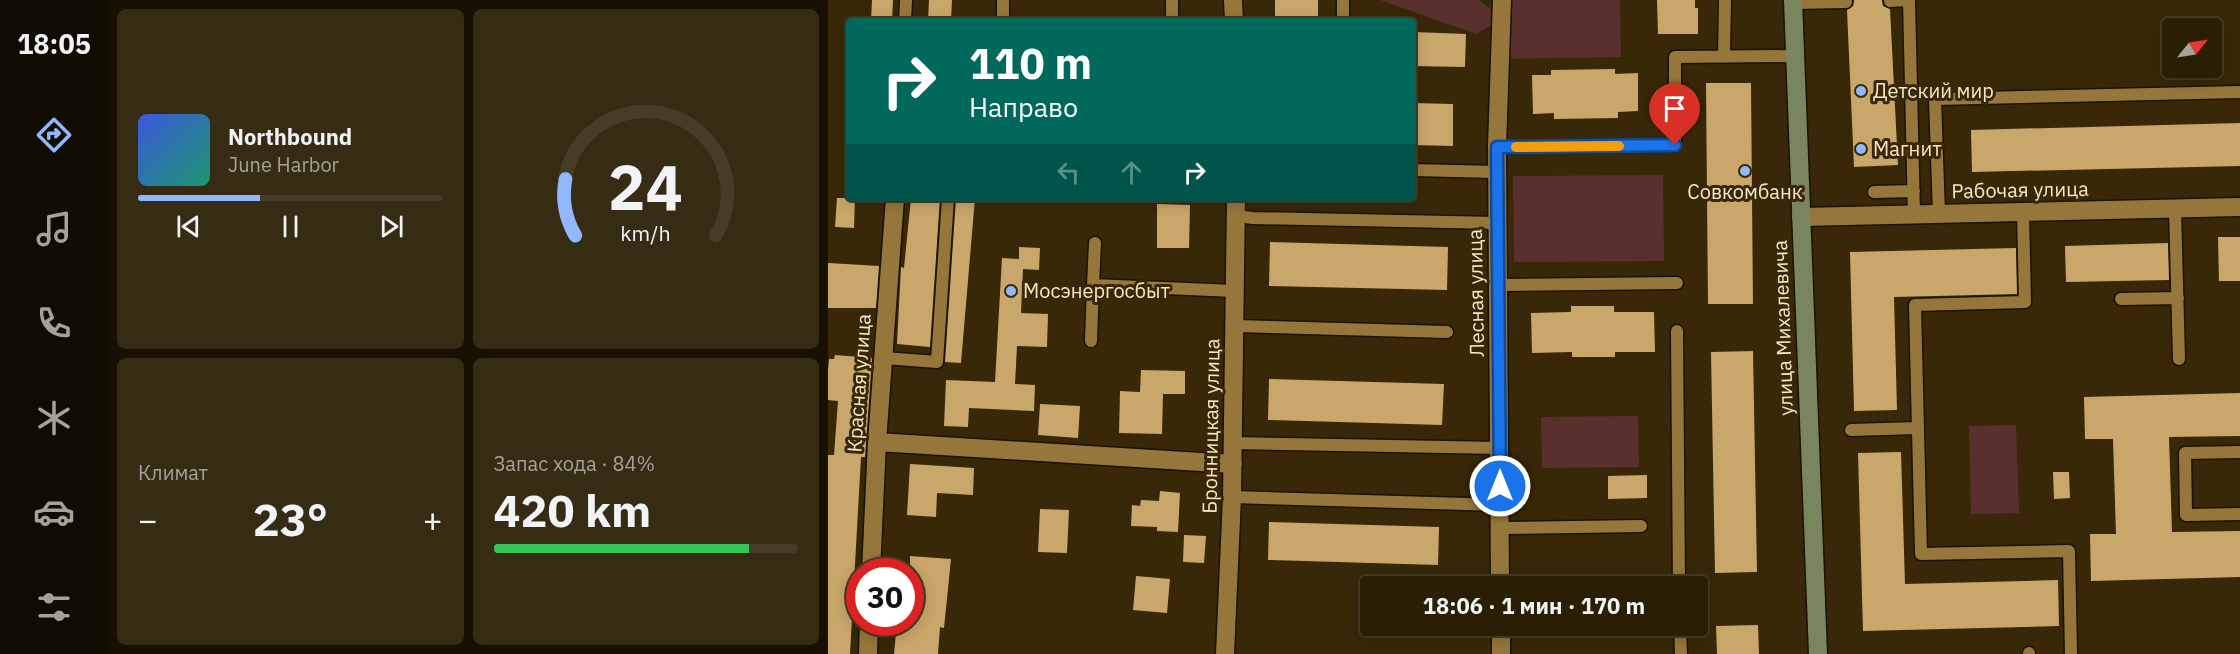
<!DOCTYPE html>
<html lang="ru">
<head>
<meta charset="utf-8">
<style>
	:root { --surface:#2a1e05; --page:#362b13; --text:#f1f3f6; --muted:#a5a29a; --line:#463c27; --accent:#91b8fd }
	body { margin:0; font-family:"IBM Plex Sans",sans-serif; background:var(--page); color:var(--text); height:100vh; display:flex; flex-direction:column; font-size:22px; white-space:nowrap }
	* { box-sizing:border-box; margin:0 }
	p { font-size:20px; color:var(--muted) }
	.icon { flex:none; width:33px; height:33px; fill:none; stroke:currentColor; stroke-width:2; stroke-linecap:round; stroke-linejoin:round }
	.map { position:relative; flex:1; overflow:hidden }
	.side { display:flex; flex-direction:column; gap:9px; padding:9px; background:#171003; width:720px }
	.side>* { flex:none }
	.top-card { position:absolute; left:18px; top:18px; width:570px; height:183px; border-radius:6px; box-shadow:0 3px 15px #0003,0 0 0 2px var(--line); background:#00695c; color:#fff; overflow:hidden }
	.needle { width:39px; rotate:60deg }
	.fabs { position:absolute; left:1334px; top:18px; display:grid; gap:12px }
	.fabs a { display:grid; place-items:center; width:60px; height:60px; border-radius:6px; background:var(--surface); box-shadow:0 3px 15px #0003,0 0 0 2px var(--line); font-size:30px }
	.speed { position:absolute; left:18px; top:558px; display:flex; gap:12px; font-size:30px; font-weight:700; text-align:center }
	.speed>* { display:grid; place-content:center; width:78px; height:78px; border-radius:50%; background:var(--surface); box-shadow:0 3px 15px #0003,0 0 0 2px var(--line); line-height:1 }
	.speed .limit { border:9px solid #d22; background:#fff; color:#111 }
	.pin { position:absolute; display:grid; place-items:center; width:51px; height:51px; color:#fff; margin:-62px -26px; border-radius:50% 50% 50% 0; rotate:-45deg; box-shadow:0 0 6px #0007 }
	.pin .icon { rotate:45deg }
	.me { position:absolute; width:66px; margin:-33px; rotate:0deg; stroke-linejoin:round; filter:drop-shadow(0 0 4px #0008) }
	.turn { display:flex; align-items:center; gap:21px; height:126px; padding:0 24px; font-size:27px }
	.turn .icon { width:78px; height:78px; stroke-width:2.5 }
	.turn b { display:block; font-size:42px; line-height:51px }
	.lanes { display:flex; align-items:center; height:57px; padding:0 24px; background:#0003; justify-content:center; gap:30px; direction:ltr }
	.lanes .off { opacity:.35 }
	.big { font-size:45px; font-weight:700; line-height:1.1 }
	.side .card { flex:1; display:flex; flex-direction:column; justify-content:center; gap:9px; min-width:0; padding:0 21px; border-radius:9px; background:var(--page) }
	.side .dial { align-items:center; gap:0 }
	.dial svg { height:156px; overflow:visible; fill:none; stroke:var(--line); stroke-width:7; stroke-linecap:round; text-anchor:middle }
	.dial text { fill:var(--text); stroke:none }
	.song { display:flex; align-items:center; gap:18px }
	.cover { width:72px; height:72px; border-radius:9px; background:linear-gradient(135deg,hsl(230 70% 55%),hsl(160 70% 35%)) }
	.played { height:6px; border-radius:3px; background:linear-gradient(90deg,var(--accent) 40%,var(--line) 40%) }
	.keys { display:flex; justify-content:space-around; direction:ltr }
	.heat { display:flex; justify-content:space-between; align-items:center; font-size:33px; direction:ltr }
	.charge { height:9px; border-radius:4px; background:linear-gradient(90deg,#34c759 84%,var(--line) 0) }
	.side .tiles { flex:1; display:grid; gap:9px; grid-template-columns:repeat(2,1fr) }
	.trip { position:absolute; left:532px; top:576px; width:348px; height:60px; border-radius:6px; background:var(--surface); box-shadow:0 3px 15px #0003,0 0 0 2px var(--line); font-weight:700; line-height:60px; text-align:center }
	main { display:flex; flex:1; min-height:0 }
	.dock { display:flex; flex-direction:column; width:108px; justify-content:space-around; align-items:center; background:#110c02; color:var(--muted) }
	.dock .icon { width:42px; height:42px }
	.dock .active { color:var(--accent) }
	.dock b { font-size:27px; color:var(--text) }
	.map>svg:first-child { display:block }
	.green { fill:#5a302f }
	.building { fill:#c9a76a }
	.lines { fill:none; stroke-linecap:round; stroke-linejoin:round }
	.lane-casing { stroke:#1b1101; stroke-width:15 }
	.street-casing { stroke:#1b1101; stroke-width:21 }
	.secondary-casing { stroke:#1b1101; stroke-width:21 }
	.lane { stroke:#96773b; stroke-width:12 }
	.street { stroke:#96773b; stroke-width:18 }
	.secondary { stroke:#79855d; stroke-width:18 }
	.route-casing { stroke:#114b97; stroke-width:15 }
	.route { stroke:#1a73e8; stroke-width:10 }
	.slow { stroke:#f59e0b; stroke-width:10 }
	.poi-dot { fill:#91b8fd; stroke:#382807; stroke-width:2 }
	.labels { text-anchor:middle; stroke-width:6; stroke-linejoin:round; paint-order:stroke }
	.poi-label { font-size:20px; fill:#f8e6c8; stroke:#382807; text-anchor:start }
	.street-label { font-size:20px; fill:#f8e6c8; stroke:#382807 }
</style>
</head>
<body>
<main>
<nav class="dock">
<b>18:05</b>
<svg class="icon active" aria-label="directions" viewBox="0 0 24 24"><path d="M12 3l9 9-9 9-9-9zM9 14v-3h6M13 9l2 2-2 2"/></svg>
<svg class="icon" aria-label="music" viewBox="0 0 24 24"><path d="M9 18V5l10-2v13"/><circle cx="6" cy="18" r="3"/><circle cx="16" cy="16" r="3"/></svg>
<svg class="icon" aria-label="phone" viewBox="0 0 24 24"><path d="M5 4h4l2 5-3 2q2 4 5 5l2-3 5 2v4C11 20 4 13 5 4z"/></svg>
<svg class="icon" aria-label="climate" viewBox="0 0 24 24"><path d="M12 3v18M4 7l16 10M4 17L20 7"/></svg>
<svg class="icon" aria-label="car" viewBox="0 0 24 24"><path d="M5 17H2v-5l4-1 3-4h7l3 4 3 1v5h-3M9 17h6M6 11h13"/><circle cx="7" cy="17" r="2"/><circle cx="17" cy="17" r="2"/></svg>
<svg class="icon" aria-label="filters" viewBox="0 0 24 24"><path d="M4 7h16M4 17h16"/><circle cx="9" cy="7" r="2"/><circle cx="15" cy="17" r="2"/></svg>
</nav>
<section class="side">
<div class="tiles">
<div class="card">
<div class="song"><i class="cover"></i><div><b>Northbound</b><p>June Harbor</p></div></div>
<div class="played"></div>
<div class="keys"><svg class="icon" aria-label="previous" viewBox="0 0 24 24"><path d="M18 5L8 12l10 7zM5 5v14"/></svg><svg class="icon" aria-label="pause" viewBox="0 0 24 24"><path d="M8 5v14M16 5v14"/></svg><svg class="icon" aria-label="next" viewBox="0 0 24 24"><path d="M6 5l10 7-10 7zM19 5v14"/></svg></div>
</div>
<div class="card dial"><svg viewBox="0 0 100 80">
<path d="M14 69A42 42 0 1 1 86 69"/>
<path d="M14 69A42 42 0 0 1 9 40" stroke="#91b8fd"/>
<text x="50" y="56" font-size="32" font-weight="700">24</text>
<text x="50" y="72" font-size="11">km/h</text>
</svg></div>
<div class="card"><p>Климат</p>
<div class="heat"><a>−</a><b class="big">23°</b><a>+</a></div>
</div>
<div class="card"><p>Запас хода · 84%</p><b class="big">420 km</b><div class="charge"></div></div>
</div>
</section>
<div class="map">
<svg width="1412" height="654" viewBox="0 0 1412 654">
	<rect width="100%" height="100%" fill="#382807"/>
	<path class="green" d="M 552,0 L 651,0 L 673,18 L 674,0 L 792,0 L 793,57 L 671,59 L 673,19 L 648,34 Z
		M 835,175 L 836,261 L 686,262 L 685,176 Z
		M 810,416 L 811,467 L 714,468 L 713,417 Z
		M 1188,425 L 1191,513 L 1143,514 L 1141,426 Z"/>
	<path class="building" d="M 44,0 L 65,0 L 64,21 L 43,21 Z
		M 101,0 L 124,0 L 123,21 L 100,21 Z
		M 447,0 L 490,0 L 490,18 L 447,18 Z
		M 829,0 L 867,0 L 867,8 L 870,8 L 870,34 L 830,34 Z
		M 1026,0 L 1054,0 L 1055,6 L 1062,9 L 1070,165 L 1026,167 L 1019,10 L 1025,6 Z
		M 585,32 L 638,34 L 637,67 L 585,66 Z
		M 787,69 L 787,74 L 810,73 L 810,111 L 790,112 L 790,118 L 726,119 L 726,113 L 705,114 L 704,75 L 723,75 L 723,70 Z
		M 878,83 L 923,83 L 925,304 L 880,304 Z
		M 585,103 L 625,104 L 625,146 L 585,145 Z
		M 1412,123 L 1412,166 L 1144,172 L 1143,130 Z
		M 9,198 L 27,198 L 26,228 L 7,227 Z
		M 83,198 L 112,198 L 102,347 L 69,344 L 73,267 L 76,268 Z
		M 128,198 L 147,198 L 133,363 L 117,362 Z
		M 329,204 L 362,205 L 361,248 L 329,248 Z
		M 1390,237 L 1412,237 L 1412,281 L 1391,281 Z
		M 442,242 L 620,247 L 619,290 L 441,286 Z
		M 1340,243 L 1341,280 L 1238,282 L 1237,246 Z
		M 191,247 L 212,248 L 211,270 L 195,269 L 193,313 L 220,314 L 219,347 L 189,346 L 187,384 L 207,385 L 206,411 L 141,408 L 140,427 L 116,426 L 118,380 L 167,382 L 174,258 L 191,259 Z
		M 1188,248 L 1189,294 L 1066,297 L 1069,410 L 1026,411 L 1022,252 Z
		M 0,263 L 51,266 L 48,308 L 0,308 Z
		M 743,306 L 786,306 L 786,312 L 826,312 L 827,352 L 787,352 L 787,357 L 744,357 L 744,352 L 704,353 L 703,313 L 743,312 Z
		M 925,351 L 929,572 L 887,573 L 883,352 Z
		M 7,355 L 44,358 L 37,457 L 33,457 L 22,654 L 0,654 L 0,455 L 6,455 L 10,401 L 0,400 L 0,370 L 1,359 L 6,359 Z
		M 313,370 L 357,371 L 357,394 L 335,394 L 334,434 L 291,433 L 292,391 L 312,392 Z
		M 441,379 L 616,384 L 614,425 L 440,420 Z
		M 1412,393 L 1412,436 L 1341,437 L 1344,532 L 1412,531 L 1412,577 L 1263,581 L 1262,534 L 1288,534 L 1285,439 L 1257,439 L 1256,397 Z
		M 212,404 L 252,406 L 250,438 L 210,435 Z
		M 1073,452 L 1077,584 L 1230,580 L 1231,626 L 1035,631 L 1030,453 Z
		M 82,464 L 146,468 L 145,495 L 109,493 L 108,517 L 79,515 Z
		M 1225,472 L 1241,472 L 1242,498 L 1226,499 Z
		M 819,475 L 819,498 L 780,499 L 780,476 Z
		M 332,491 L 352,493 L 350,532 L 329,531 L 329,527 L 303,526 L 304,505 L 312,506 L 313,500 L 331,501 Z
		M 212,509 L 241,510 L 239,553 L 210,552 Z
		M 441,522 L 611,527 L 610,565 L 440,560 Z
		M 356,535 L 378,536 L 376,563 L 355,562 Z
		M 82,556 L 123,559 L 116,628 L 112,627 L 110,654 L 66,654 L 69,622 L 82,622 Z
		M 308,576 L 342,579 L 339,613 L 305,610 Z
		M 930,625 L 931,654 L 889,654 L 888,626 Z"/>
	<g class="lines">
		<defs>
			<path id="lane" d="M 344,0 L 344,21
				M 515,0 L 515,21
				M 1081,0 L 1086,215
				M 1062,1 L 1080,0
				M 965,3 L 1018,2
				M 77,21 L 78,0
				M 175,21 L 175,0
				M 896,56 L 897,0
				M 669,147 L 847,145 L 847,57 L 966,56
				M 585,170 L 669,172
				M 1046,192 L 1086,191
				M 1347,208 L 1351,359
				M 1195,212 L 1197,302 L 1087,305 L 1093,554 L 1241,551 L 1243,654
				M 1111,214 L 1107,99 L 1412,92
				M 408,216 L 425,218 L 669,223
				M 265,285 L 267,243
				M 670,285 L 849,283
				M 1293,299 L 1350,298
				M 407,326 L 619,332
				M 849,331 L 851,586
				M 263,341 L 265,285 L 407,291
				M 56,358 L 109,362 L 120,198
				M 1023,430 L 1090,428
				M 405,443 L 671,448
				M 1412,452 L 1357,453 L 1358,515 L 1412,514
				M 404,497 L 672,505
				M 672,528 L 813,526
				M 852,626 L 853,654
				M 1201,654 L 1201,653"/>
			<path id="street" d="M 405,0 L 406,21
				M 973,217 L 1412,207
				M 49,442 L 405,464
				M 43,572 L 49,442 L 67,198
				M 672,586 L 669,147 L 674,0
				M 673,626 L 673,654
				M 40,654 L 41,622
				M 397,654 L 404,497 L 408,198"/>
			<path id="secondary" d="M 965,0 L 990,654"/>
		</defs>
		<use href="#lane" class="lane-casing"/>
		<use href="#street" class="street-casing"/>
		<use href="#secondary" class="secondary-casing"/>
		<use href="#lane" class="lane"/>
		<use href="#street" class="street"/>
		<use href="#secondary" class="secondary"/>
	</g>
	<g class="lines">
		<defs>
			<path id="route" d="M 672,486 L 669,147 L 847,145"/>
		</defs>
		<use href="#route" class="route-casing"/>
		<use href="#route" class="route"/>
		<path class="slow" d="M 688,147 L 791,146"/>
	</g>
	<g class="poi-dot">
		<circle cx="1033" cy="91" r="6"/>
		<circle cx="1033" cy="149" r="6"/>
		<circle cx="917" cy="171" r="6"/>
		<circle cx="183" cy="291" r="6"/>
	</g>
	<g class="labels">
		<g class="poi-label">
			<text x="1045" y="98">Детский мир</text>
			<text x="1045" y="156">Магнит</text>
			<text x="917" y="199" text-anchor="middle">Совкомбанк</text>
			<text x="195" y="298">Мосэнергосбыт</text>
		</g>
		<g class="street-label">
			<text transform="translate(1192 190) rotate(-1)" y="7">Рабочая улица</text>
			<text transform="translate(648 293) rotate(-91)" y="7">Лесная улица</text>
			<text transform="translate(955 328) rotate(-92)" y="7">улица Михалевича</text>
			<text transform="translate(31 383) rotate(-86)" y="7">Красная улица</text>
			<text transform="translate(383 426) rotate(-89)" y="7">Бронницкая улица</text>
		</g>
	</g>
</svg>
<div class="fabs">
<a><svg class="needle" viewBox="-14 -14 28 28"><path d="M0-13l5 13h-10z" fill="#e53935"/><path d="M0 13l5-13h-10z" fill="#a5a29a"/></svg></a>
</div>
<div class="speed"><div class="limit">30</div></div>
<div class="pin" style="left:847px;top:145px;background:#d93025"><svg class="icon" aria-label="arrive" viewBox="0 0 24 24"><path d="M6 21V4h12l-3 4 3 4H6"/></svg></div>
<svg class="me" style="left:672px;top:486px" viewBox="-20 -20 40 40"><circle r="17" fill="#1a73e8" stroke="#fff" stroke-width="3"/><path d="M0-11L8 9 0 5-8 9z" fill="#fff"/></svg>
<div class="trip">18:06 · 1 мин · 170 m</div>
<div class="top-card">
<div class="turn"><svg class="icon" aria-label="right" viewBox="0 0 24 24"><path d="M7 20v-9h11M14 6l5 5-5 5"/></svg><div><b>110 m</b>Направо</div></div>
<div class="lanes"><svg class="icon off" aria-label="left" viewBox="0 0 24 24"><path d="M17 20v-9H6M10 6l-5 5 5 5"/></svg><svg class="icon off" aria-label="ahead" viewBox="0 0 24 24"><path d="M12 20V5M6 11l6-6 6 6"/></svg><svg class="icon" aria-label="right" viewBox="0 0 24 24"><path d="M7 20v-9h11M14 6l5 5-5 5"/></svg></div>
</div>
</div>
</main>
</body>
</html>
